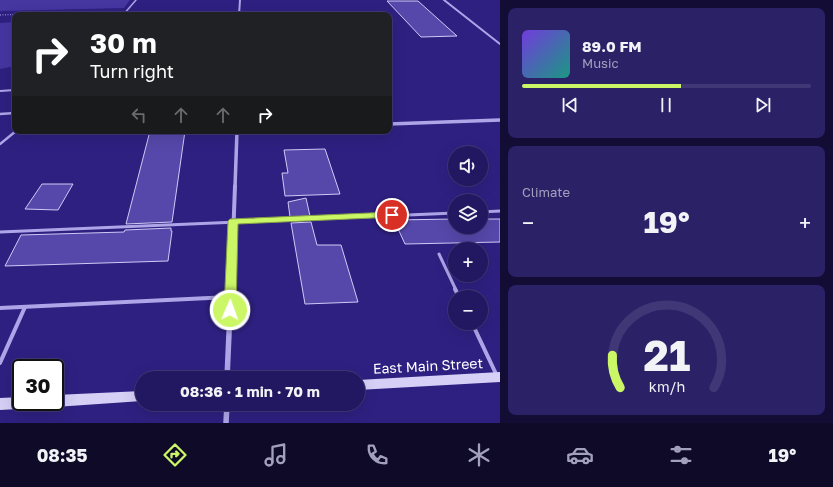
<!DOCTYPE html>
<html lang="en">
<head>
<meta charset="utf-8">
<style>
	:root { --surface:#221861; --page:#2a2167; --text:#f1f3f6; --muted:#a2a0bd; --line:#3f3776; --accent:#cbf666 }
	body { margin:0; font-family:"Golos Text",sans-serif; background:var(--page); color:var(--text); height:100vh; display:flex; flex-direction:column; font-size:15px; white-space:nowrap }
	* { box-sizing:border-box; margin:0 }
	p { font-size:13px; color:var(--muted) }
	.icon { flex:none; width:22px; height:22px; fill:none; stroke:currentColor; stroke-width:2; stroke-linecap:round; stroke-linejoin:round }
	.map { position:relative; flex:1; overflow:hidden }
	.side { display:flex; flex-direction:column; gap:8px; padding:8px; background:#130d35; width:333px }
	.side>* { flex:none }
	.top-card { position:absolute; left:12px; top:12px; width:380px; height:122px; border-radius:8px; box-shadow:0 4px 16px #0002,0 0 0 1px var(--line); background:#202124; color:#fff; overflow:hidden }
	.buttons { position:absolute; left:448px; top:146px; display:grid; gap:8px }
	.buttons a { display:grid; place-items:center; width:40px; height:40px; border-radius:50%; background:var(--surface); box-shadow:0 4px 16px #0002,0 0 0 1px var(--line); font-size:20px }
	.speed { position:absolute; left:12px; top:359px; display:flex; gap:8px; font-size:20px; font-weight:700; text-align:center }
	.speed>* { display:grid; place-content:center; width:52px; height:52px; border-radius:50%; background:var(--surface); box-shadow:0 4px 16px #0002,0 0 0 1px var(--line); line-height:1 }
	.speed .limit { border:2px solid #111; border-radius:6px; background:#fff; color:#111 }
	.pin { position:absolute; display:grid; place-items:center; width:34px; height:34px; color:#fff; margin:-17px; border:2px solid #fff; border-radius:50%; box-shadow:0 1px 4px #0007 }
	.me { position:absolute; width:44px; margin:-22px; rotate:2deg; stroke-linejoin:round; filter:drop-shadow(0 0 3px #0008) }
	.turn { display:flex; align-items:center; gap:14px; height:84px; padding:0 12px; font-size:18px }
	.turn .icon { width:52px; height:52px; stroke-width:2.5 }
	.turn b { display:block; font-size:28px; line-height:34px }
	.lanes { display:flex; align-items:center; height:38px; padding:0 12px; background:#0003; justify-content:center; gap:20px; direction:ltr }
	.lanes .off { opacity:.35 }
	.big { font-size:30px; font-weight:700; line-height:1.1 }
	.side .tile { flex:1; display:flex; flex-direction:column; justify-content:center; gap:6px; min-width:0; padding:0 14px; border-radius:8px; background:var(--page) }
	.side .dial { align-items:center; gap:0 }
	.dial svg { height:104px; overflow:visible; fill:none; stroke:var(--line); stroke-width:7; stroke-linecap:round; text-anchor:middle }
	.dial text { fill:var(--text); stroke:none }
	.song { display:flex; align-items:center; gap:12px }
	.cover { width:48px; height:48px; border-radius:6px; background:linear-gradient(135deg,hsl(260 70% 55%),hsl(170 70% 35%)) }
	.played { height:4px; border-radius:2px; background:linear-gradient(90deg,var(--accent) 55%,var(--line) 55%) }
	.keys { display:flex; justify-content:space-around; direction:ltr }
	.heat { display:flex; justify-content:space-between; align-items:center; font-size:22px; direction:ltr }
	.trip { position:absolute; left:135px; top:371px; width:230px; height:40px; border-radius:20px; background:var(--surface); box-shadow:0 4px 16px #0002,0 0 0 1px var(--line); font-weight:700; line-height:40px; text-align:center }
	.tab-bar { display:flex; height:64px; justify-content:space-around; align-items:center; background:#0e0a27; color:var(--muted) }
	.tab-bar .icon { width:28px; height:28px }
	.tab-bar .selected { color:var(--accent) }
	.tab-bar b { font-size:18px; color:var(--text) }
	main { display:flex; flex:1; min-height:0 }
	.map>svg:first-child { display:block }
	.green { fill:#4536a0 }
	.building { fill:#5648aa; stroke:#cfc9f6 }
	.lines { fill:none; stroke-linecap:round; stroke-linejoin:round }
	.path { stroke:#aea5e8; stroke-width:1; stroke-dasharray:1 1.5; stroke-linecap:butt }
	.lane-far4 { stroke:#aea5e8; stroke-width:1.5 }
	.lane-far3 { stroke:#aea5e8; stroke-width:2 }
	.lane-far2 { stroke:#aea5e8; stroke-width:2.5 }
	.lane-far1 { stroke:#aea5e8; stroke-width:3 }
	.lane { stroke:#aea5e8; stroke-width:4 }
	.street-far3 { stroke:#aea5e8; stroke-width:2 }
	.street-far2 { stroke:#aea5e8; stroke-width:3.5 }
	.street-far1 { stroke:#aea5e8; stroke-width:4 }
	.street { stroke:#aea5e8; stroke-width:5.5 }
	.secondary { fill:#d6d0f7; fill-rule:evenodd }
	.route { fill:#cbf666; stroke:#84a042 }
	.labels { text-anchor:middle; stroke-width:4; stroke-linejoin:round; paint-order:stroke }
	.near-street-label { font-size:14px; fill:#fff; stroke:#2e2081 }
</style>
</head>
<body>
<main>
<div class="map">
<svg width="500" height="423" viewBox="0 0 500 423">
	<rect width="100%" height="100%" fill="#2e2081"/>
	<path class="green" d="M 0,0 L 130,0 L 124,8 L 0,11 Z
		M 15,22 L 15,66 L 0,69 L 0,23 Z"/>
	<path class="building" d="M 387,1 L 418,1 L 457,36 L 421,37 Z
		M 150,131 L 185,131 L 172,222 L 126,224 Z
		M 325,149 L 340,194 L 285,196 L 282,173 L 288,173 L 284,150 Z
		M 42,184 L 73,184 L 58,210 L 25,209 Z
		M 306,198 L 310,216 L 290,217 L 288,202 Z
		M 455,219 L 455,227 L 481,227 L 481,219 L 500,219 L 500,242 L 405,244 L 394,220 Z
		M 311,222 L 317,245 L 341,245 L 358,302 L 305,304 L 291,223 Z
		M 171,228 L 171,231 L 172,231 L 168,261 L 5,266 L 21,235 L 124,232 L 125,230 Z"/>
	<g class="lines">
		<path class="path" d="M 0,15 L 107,12"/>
		<path class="lane-far4" d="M 123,15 L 136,0"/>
		<path class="lane-far3" d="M 0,91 L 15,90"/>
		<path class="lane-far2" d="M 0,114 L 15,113
			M 0,144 L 16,131"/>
		<path class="lane-far1" d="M 481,212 L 500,211
			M 0,232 L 455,213
			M 439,254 L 456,290"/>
		<path class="lane" d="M 455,289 L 459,297
			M 0,308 L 230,297
			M 472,323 L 497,376
			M 0,363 L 25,307"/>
		<path class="street-far3" d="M 444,0 L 500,44
			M 239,15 L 240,0"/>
		<path class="street-far2" d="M 389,124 L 500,120
			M 235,187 L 237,131"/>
		<path class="street-far1" d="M 231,290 L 235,186"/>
		<path class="street" d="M 227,378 L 231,289
			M 226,423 L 227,404"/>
		<path class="secondary" d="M 500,372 L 500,382 L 358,390 L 358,380 Z
			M 142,391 L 142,401 L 55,407 L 51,405 L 49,402 L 55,402 L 55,395 Z
			M 21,397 L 21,402 L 42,402 L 40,406 L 36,408 L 0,410 L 0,398 Z"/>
	</g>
	<path class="route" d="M 392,212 L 395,213 L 396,215 L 395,217 L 238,224 L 236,310 L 234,313 L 230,315 L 226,313 L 224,310 L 228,221 L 230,219 Z"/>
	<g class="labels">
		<g class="near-street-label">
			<text transform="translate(428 366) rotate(-3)" y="5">East Main Street</text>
		</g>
	</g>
</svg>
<div class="buttons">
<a><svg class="icon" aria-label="sound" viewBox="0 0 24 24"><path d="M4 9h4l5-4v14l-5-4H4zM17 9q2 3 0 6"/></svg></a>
<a><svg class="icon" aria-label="layers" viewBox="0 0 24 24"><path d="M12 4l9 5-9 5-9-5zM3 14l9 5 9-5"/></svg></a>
<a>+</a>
<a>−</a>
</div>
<div class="speed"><div class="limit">30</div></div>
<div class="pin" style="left:392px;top:215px;background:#d93025"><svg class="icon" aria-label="arrive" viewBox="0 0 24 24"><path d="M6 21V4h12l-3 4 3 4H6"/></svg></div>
<svg class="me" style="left:230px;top:310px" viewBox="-20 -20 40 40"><circle r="17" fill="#cbf666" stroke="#fff" stroke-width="3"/><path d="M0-11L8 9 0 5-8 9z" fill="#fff"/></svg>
<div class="trip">08:36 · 1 min · 70 m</div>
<div class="top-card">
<div class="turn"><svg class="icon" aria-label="right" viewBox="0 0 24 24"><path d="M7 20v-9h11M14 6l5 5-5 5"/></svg><div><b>30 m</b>Turn right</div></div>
<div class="lanes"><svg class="icon off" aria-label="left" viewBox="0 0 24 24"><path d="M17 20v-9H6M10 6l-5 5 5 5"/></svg><svg class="icon off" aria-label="ahead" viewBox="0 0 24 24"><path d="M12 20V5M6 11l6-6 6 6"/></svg><svg class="icon off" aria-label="ahead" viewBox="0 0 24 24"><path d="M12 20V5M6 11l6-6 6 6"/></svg><svg class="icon" aria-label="right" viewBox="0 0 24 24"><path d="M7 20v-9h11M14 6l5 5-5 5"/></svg></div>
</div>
</div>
<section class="side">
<div class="tile">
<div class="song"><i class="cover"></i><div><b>89.0 FM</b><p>Music</p></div></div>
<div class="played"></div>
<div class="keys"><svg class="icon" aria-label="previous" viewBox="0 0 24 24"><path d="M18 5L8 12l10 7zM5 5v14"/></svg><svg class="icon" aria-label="pause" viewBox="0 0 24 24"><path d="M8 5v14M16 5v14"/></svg><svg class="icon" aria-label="next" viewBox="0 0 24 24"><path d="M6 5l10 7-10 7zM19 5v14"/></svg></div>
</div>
<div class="tile"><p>Climate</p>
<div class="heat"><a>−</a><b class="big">19°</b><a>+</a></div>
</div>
<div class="tile dial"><svg viewBox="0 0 100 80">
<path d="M14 69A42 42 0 1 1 86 69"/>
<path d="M14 69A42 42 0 0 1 8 44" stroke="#cbf666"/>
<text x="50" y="56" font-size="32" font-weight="700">21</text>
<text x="50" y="72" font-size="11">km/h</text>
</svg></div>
</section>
</main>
<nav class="tab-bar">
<b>08:35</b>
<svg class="icon selected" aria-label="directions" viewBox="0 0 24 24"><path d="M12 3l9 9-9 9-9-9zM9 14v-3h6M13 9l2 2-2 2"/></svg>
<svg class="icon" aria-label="music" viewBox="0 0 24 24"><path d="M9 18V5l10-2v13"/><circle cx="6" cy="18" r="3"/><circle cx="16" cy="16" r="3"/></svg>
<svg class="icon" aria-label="phone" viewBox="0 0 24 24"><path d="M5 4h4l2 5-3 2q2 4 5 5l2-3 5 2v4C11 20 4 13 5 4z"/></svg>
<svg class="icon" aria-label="climate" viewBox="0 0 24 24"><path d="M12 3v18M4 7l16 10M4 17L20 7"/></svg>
<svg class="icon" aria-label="car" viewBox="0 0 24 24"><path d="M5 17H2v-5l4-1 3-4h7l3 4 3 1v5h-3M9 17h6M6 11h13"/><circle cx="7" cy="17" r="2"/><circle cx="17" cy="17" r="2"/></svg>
<svg class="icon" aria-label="filters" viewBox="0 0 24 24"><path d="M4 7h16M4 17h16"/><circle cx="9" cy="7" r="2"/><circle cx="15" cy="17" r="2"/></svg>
<b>19°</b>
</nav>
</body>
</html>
